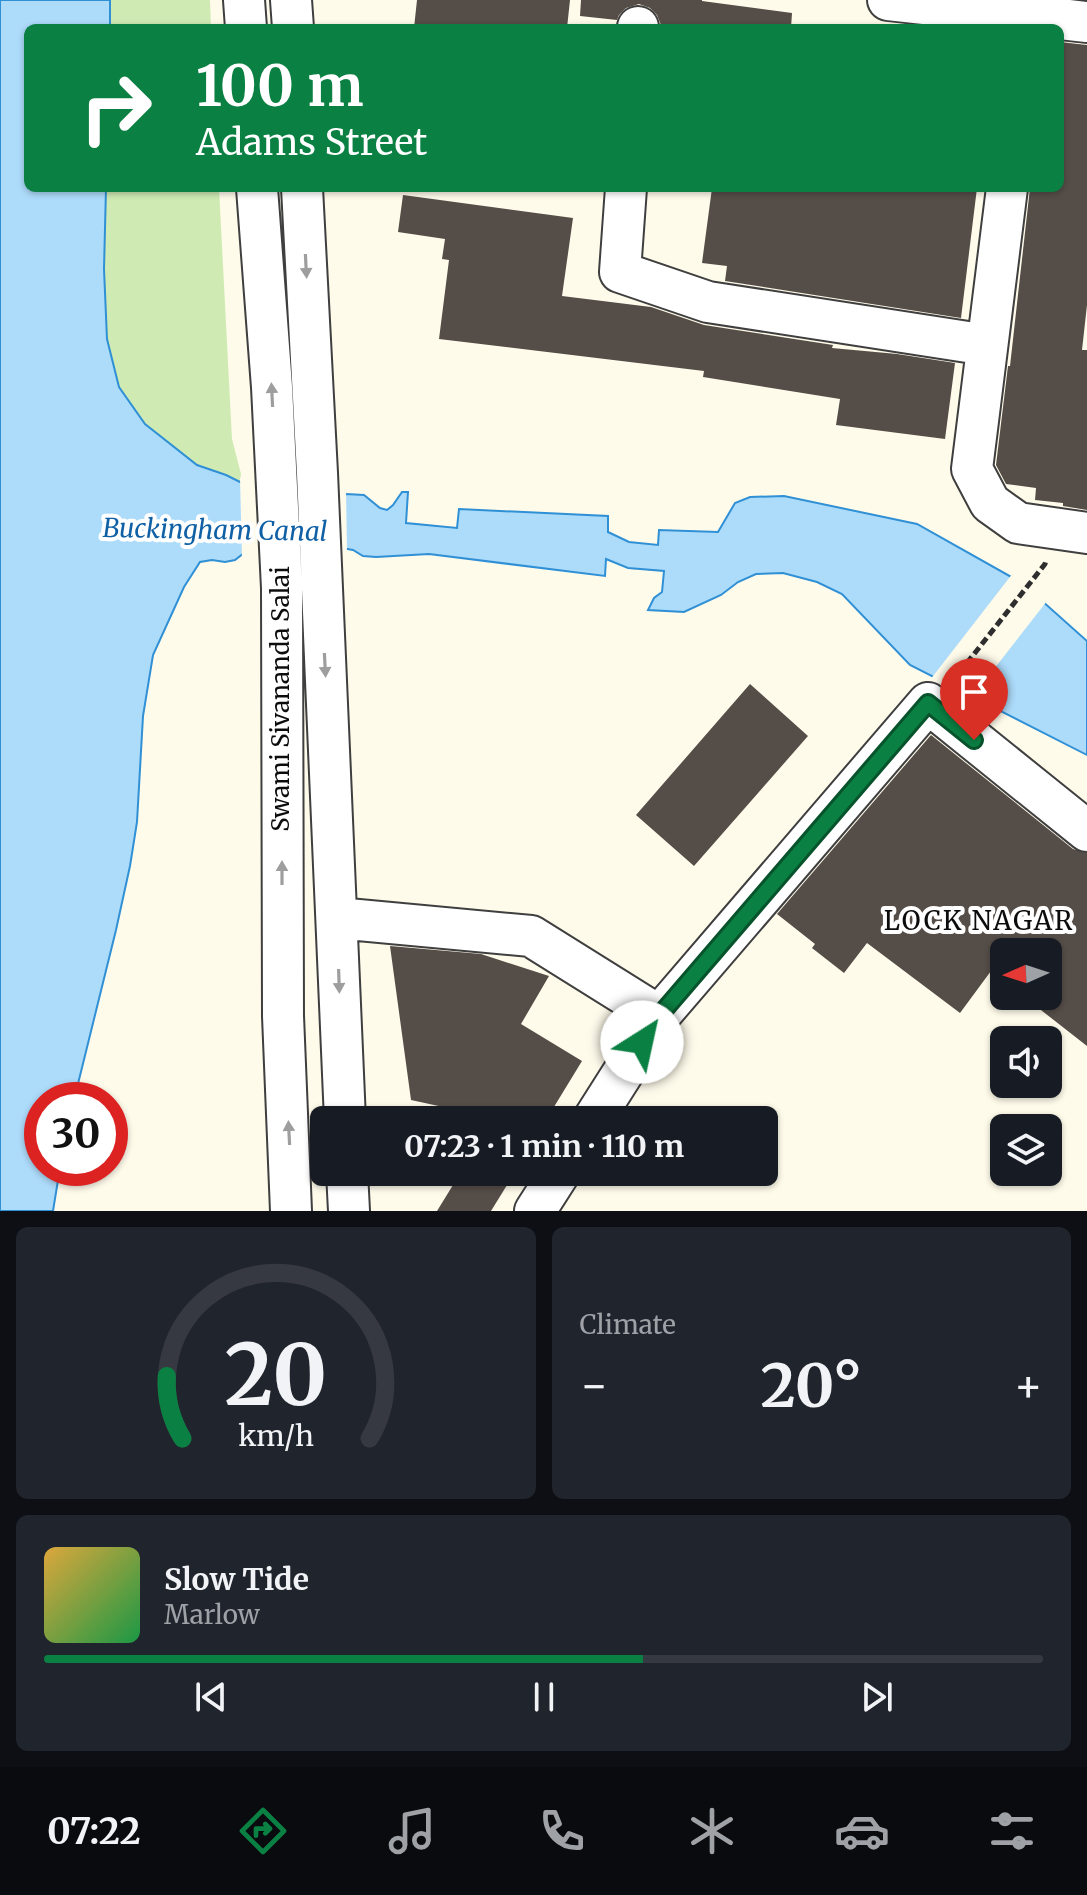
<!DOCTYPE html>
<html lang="en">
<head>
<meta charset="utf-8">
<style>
	:root { --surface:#171b24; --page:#20242c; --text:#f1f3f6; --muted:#9ea1a6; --line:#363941; --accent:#0b8043 }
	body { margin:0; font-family:Merriweather,serif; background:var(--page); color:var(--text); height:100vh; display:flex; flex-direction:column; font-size:30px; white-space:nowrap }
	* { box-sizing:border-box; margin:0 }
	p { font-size:26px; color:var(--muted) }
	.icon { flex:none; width:44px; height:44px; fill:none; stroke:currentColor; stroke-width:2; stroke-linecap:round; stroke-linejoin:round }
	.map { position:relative; height:1211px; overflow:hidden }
	.sheet { display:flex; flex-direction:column; gap:16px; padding:16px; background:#0d0f14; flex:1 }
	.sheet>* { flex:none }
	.top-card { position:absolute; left:24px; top:24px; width:1040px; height:168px; border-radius:12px; box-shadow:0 2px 6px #0004; background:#0b8043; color:#fff; overflow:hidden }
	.needle { width:52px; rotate:267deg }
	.tools { position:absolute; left:990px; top:938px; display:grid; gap:16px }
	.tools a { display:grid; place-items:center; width:72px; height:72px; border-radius:12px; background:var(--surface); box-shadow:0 2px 6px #0004; font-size:40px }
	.speed { position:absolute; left:24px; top:1082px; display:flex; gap:16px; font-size:40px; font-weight:700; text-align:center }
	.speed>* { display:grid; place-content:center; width:104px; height:104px; border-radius:50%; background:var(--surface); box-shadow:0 2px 6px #0004; line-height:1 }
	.speed .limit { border:12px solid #d22; background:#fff; color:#111 }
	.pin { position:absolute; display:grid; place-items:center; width:68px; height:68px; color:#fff; margin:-82px -34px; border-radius:50% 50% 50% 0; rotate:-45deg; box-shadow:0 0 8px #0007 }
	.pin .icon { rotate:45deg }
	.me { position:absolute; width:88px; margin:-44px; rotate:35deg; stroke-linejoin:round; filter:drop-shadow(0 0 6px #0008) }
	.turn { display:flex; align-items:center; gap:28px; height:168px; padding:0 40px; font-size:36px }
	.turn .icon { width:104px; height:104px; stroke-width:2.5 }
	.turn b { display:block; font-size:56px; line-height:68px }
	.big { font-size:60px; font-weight:700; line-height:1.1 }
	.sheet .tile { flex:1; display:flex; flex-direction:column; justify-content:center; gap:12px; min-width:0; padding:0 28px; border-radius:12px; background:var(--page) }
	.sheet .dial { align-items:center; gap:0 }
	.dial svg { height:208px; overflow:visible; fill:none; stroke:var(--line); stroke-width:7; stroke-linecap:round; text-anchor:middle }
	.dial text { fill:var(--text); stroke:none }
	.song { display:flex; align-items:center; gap:24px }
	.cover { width:96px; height:96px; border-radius:12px; background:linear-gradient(135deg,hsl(40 70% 55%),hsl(140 70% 35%)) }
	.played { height:8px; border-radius:4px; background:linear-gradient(90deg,var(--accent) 60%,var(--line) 60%) }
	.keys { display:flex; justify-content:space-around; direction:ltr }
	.heat { display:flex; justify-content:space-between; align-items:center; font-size:44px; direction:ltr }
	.sheet .tiles { flex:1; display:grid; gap:16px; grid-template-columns:1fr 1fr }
	.tile:last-child { grid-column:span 2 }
	.trip { position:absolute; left:310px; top:1106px; width:468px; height:80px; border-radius:12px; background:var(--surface); box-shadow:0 2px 6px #0004; font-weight:700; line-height:80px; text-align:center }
	.dock { display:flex; height:128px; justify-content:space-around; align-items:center; background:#090b0e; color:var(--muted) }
	.dock .icon { width:56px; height:56px }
	.dock .active { color:var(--accent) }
	.dock b { font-size:36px; color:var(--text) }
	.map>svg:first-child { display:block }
	.green { fill:#cfebb3 }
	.water { fill:#addbfa; stroke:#3090d5; stroke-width:2 }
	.pier { fill:#fffbeb }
	.building { fill:#554d48 }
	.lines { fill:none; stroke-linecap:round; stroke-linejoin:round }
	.minor-casing { stroke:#3f3f3f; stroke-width:44 }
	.path { stroke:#2e2e2e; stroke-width:5; stroke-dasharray:8 4; stroke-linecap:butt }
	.minor { stroke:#fff; stroke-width:40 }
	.oneway { fill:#9e9e9e }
	.route-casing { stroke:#07532c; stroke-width:20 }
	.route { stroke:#0b8043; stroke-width:14 }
	.labels { text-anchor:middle; stroke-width:8; stroke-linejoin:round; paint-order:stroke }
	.street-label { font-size:24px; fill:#0c0c0c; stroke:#fff }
	.water-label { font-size:26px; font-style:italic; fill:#0f60a5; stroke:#fff }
	.neighbourhood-label { font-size:26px; letter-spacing:2px; fill:#0c0c0c; stroke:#fff }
</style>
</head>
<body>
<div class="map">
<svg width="1087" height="1211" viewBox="0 0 1087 1211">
	<rect width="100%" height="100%" fill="#fffbeb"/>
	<path class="green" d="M 110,0 L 210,0 L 211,28 L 110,28 Z
		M 106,188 L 219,188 L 232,439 L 241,474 L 240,482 L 226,475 L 197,465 L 145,424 L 119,387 L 107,339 L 104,269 Z"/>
	<path class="water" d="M 0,0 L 110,0 L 110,28 L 28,28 L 28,188 L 106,188 L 104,269 L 107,339 L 119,387 L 145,424 L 197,465 L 226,475 L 240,482 L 312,496 L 346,494 L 364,495 L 380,508 L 387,510 L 393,505 L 402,492 L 408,492 L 406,523 L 457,528 L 459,509 L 608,516 L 608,532 L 629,542 L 658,545 L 659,530 L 718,532 L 735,503 L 750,497 L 784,496 L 917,524 L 1022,583 L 1087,641 L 1087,755 L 910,665 L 842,594 L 817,582 L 783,573 L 756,574 L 738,582 L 721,595 L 684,612 L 648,610 L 654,598 L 662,592 L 664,571 L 628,568 L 606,559 L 605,576 L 429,554 L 376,557 L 363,556 L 353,550 L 314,543 L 253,546 L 235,560 L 225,562 L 212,560 L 200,562 L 184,587 L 153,655 L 143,716 L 137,822 L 130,866 L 116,930 L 74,1100 L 42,1100 L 42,1168 L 60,1168 L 53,1211 L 0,1211 Z"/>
	<path class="pier" d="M 240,478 L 268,487 L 293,492 L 346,490 L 347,553 L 313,547 L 298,546 L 255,550 L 242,559 Z
		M 1013,573 L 1024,580 L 1047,601 L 969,701 L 930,680 Z"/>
	<path class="building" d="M 417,0 L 570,0 L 567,28 L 414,28 Z
		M 581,0 L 702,0 L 702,1 L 792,13 L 791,28 L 689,28 L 661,25 L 657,15 L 650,8 L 639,4 L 626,8 L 619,15 L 617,20 L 580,16 Z
		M 1060,42 L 1087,45 L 1087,305 L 1082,350 L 1087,350 L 1087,510 L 1063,506 L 1063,503 L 1035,500 L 1036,488 L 1006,484 L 996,465 L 1008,366 L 1010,366 L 1030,188 L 1060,188 Z
		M 712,188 L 977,188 L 961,318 L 725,281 L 727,266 L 702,263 Z
		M 403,195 L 573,218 L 562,296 L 651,307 L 704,325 L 833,345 L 832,348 L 897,354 L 955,363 L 945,439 L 836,425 L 840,399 L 703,377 L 704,371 L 439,339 L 449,260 L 442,259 L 445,239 L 398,232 Z
		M 750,684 L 808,736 L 694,866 L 636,815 Z
		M 931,735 L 1073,849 L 1087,853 L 1087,1046 L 1023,996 L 1048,996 L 1048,952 L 1004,952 L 1004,981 L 991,971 L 960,1013 L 867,943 L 844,973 L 812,948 L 815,944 L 777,914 Z
		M 390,946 L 481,954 L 549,976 L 521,1024 L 582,1061 L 546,1120 L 503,1120 L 411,1100 Z
		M 461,1172 L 515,1172 L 491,1211 L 437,1211 Z"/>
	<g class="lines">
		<defs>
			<path id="minor" d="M 244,0 L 246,28
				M 291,0 L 293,28
				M 888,0 L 1087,22
				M 638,28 L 638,27
				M 257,188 L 272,387 L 282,588 L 283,1016 L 291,1211
				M 302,188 L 317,473 L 345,1120
				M 626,188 L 620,272 L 708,302 L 987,345
				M 1007,188 L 972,469 L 990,503 L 1018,523 L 1087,533
				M 337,918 L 531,936 L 659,1016
				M 593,1120 L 659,1016 L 928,703 L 1087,831
				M 347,1172 L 349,1211
				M 535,1211 L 560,1172"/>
		</defs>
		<use href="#minor" class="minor-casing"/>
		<path class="path" d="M 952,682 L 1045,564 L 1046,560"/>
		<use href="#minor" class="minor"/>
	</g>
	<defs><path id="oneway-solid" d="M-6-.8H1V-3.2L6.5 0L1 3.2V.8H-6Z" transform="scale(2)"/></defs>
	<g class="oneway">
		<use href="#oneway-solid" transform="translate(306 266) rotate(87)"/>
		<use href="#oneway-solid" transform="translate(272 395) rotate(-93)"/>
		<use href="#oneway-solid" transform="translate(325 665) rotate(87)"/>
		<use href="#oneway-solid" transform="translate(282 873) rotate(-90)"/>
		<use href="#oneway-solid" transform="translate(339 981) rotate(88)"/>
		<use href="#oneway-solid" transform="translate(289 1133) rotate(-93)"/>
	</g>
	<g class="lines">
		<defs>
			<path id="route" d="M 642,1042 L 659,1016 L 928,703 L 974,740"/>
		</defs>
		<use href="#route" class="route-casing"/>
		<use href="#route" class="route"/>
	</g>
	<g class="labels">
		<g class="street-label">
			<text transform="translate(281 699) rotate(-90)" y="8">Swami Sivananda Salai</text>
		</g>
		<g class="water-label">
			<text transform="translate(215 530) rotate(1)" y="9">Buckingham Canal</text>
		</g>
		<g class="neighbourhood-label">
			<text x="979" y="930">LOCK NAGAR</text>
		</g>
	</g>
</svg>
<div class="tools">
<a><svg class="needle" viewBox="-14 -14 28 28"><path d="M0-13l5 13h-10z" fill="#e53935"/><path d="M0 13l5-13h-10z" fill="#9ea1a6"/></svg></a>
<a><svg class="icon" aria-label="sound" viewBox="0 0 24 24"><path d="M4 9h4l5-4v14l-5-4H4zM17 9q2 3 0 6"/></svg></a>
<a><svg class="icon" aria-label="layers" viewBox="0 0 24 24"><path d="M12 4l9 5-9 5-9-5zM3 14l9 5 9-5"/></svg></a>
</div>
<div class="speed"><div class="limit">30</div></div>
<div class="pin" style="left:974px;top:740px;background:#d93025"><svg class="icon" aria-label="arrive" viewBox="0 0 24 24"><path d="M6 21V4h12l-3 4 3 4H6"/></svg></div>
<svg class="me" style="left:642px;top:1042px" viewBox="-20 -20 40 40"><circle r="19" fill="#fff"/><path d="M0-13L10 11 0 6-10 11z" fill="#0b8043"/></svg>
<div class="trip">07:23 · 1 min · 110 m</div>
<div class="top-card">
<div class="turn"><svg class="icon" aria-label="right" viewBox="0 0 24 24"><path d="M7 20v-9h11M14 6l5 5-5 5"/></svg><div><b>100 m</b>Adams Street</div></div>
</div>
</div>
<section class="sheet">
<div class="tiles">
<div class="tile dial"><svg viewBox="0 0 100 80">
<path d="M14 69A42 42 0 1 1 86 69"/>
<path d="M14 69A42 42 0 0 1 8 45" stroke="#0b8043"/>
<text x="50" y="56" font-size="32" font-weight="700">20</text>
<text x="50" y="72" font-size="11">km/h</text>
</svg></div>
<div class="tile"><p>Climate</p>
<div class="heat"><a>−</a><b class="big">20°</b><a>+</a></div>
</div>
<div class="tile">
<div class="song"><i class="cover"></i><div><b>Slow Tide</b><p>Marlow</p></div></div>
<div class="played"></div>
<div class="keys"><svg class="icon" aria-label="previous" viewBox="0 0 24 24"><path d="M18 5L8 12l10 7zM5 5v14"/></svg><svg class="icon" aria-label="pause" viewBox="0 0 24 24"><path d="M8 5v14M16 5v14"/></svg><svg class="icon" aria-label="next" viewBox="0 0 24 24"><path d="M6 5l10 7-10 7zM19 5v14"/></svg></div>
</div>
</div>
</section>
<nav class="dock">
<b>07:22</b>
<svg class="icon active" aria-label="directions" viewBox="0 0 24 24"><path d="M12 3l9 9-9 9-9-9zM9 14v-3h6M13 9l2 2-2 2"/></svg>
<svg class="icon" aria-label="music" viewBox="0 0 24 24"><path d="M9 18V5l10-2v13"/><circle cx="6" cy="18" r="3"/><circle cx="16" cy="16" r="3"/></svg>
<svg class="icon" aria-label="phone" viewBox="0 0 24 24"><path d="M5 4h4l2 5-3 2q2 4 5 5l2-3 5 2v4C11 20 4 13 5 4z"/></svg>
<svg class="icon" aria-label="climate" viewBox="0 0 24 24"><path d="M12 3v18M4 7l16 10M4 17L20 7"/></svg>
<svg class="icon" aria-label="car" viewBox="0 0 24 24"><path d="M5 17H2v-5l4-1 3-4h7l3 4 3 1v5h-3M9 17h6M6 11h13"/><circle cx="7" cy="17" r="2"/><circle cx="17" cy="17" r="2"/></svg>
<svg class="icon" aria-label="filters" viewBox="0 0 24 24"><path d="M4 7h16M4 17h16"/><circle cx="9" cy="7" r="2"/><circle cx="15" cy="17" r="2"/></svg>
</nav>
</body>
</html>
